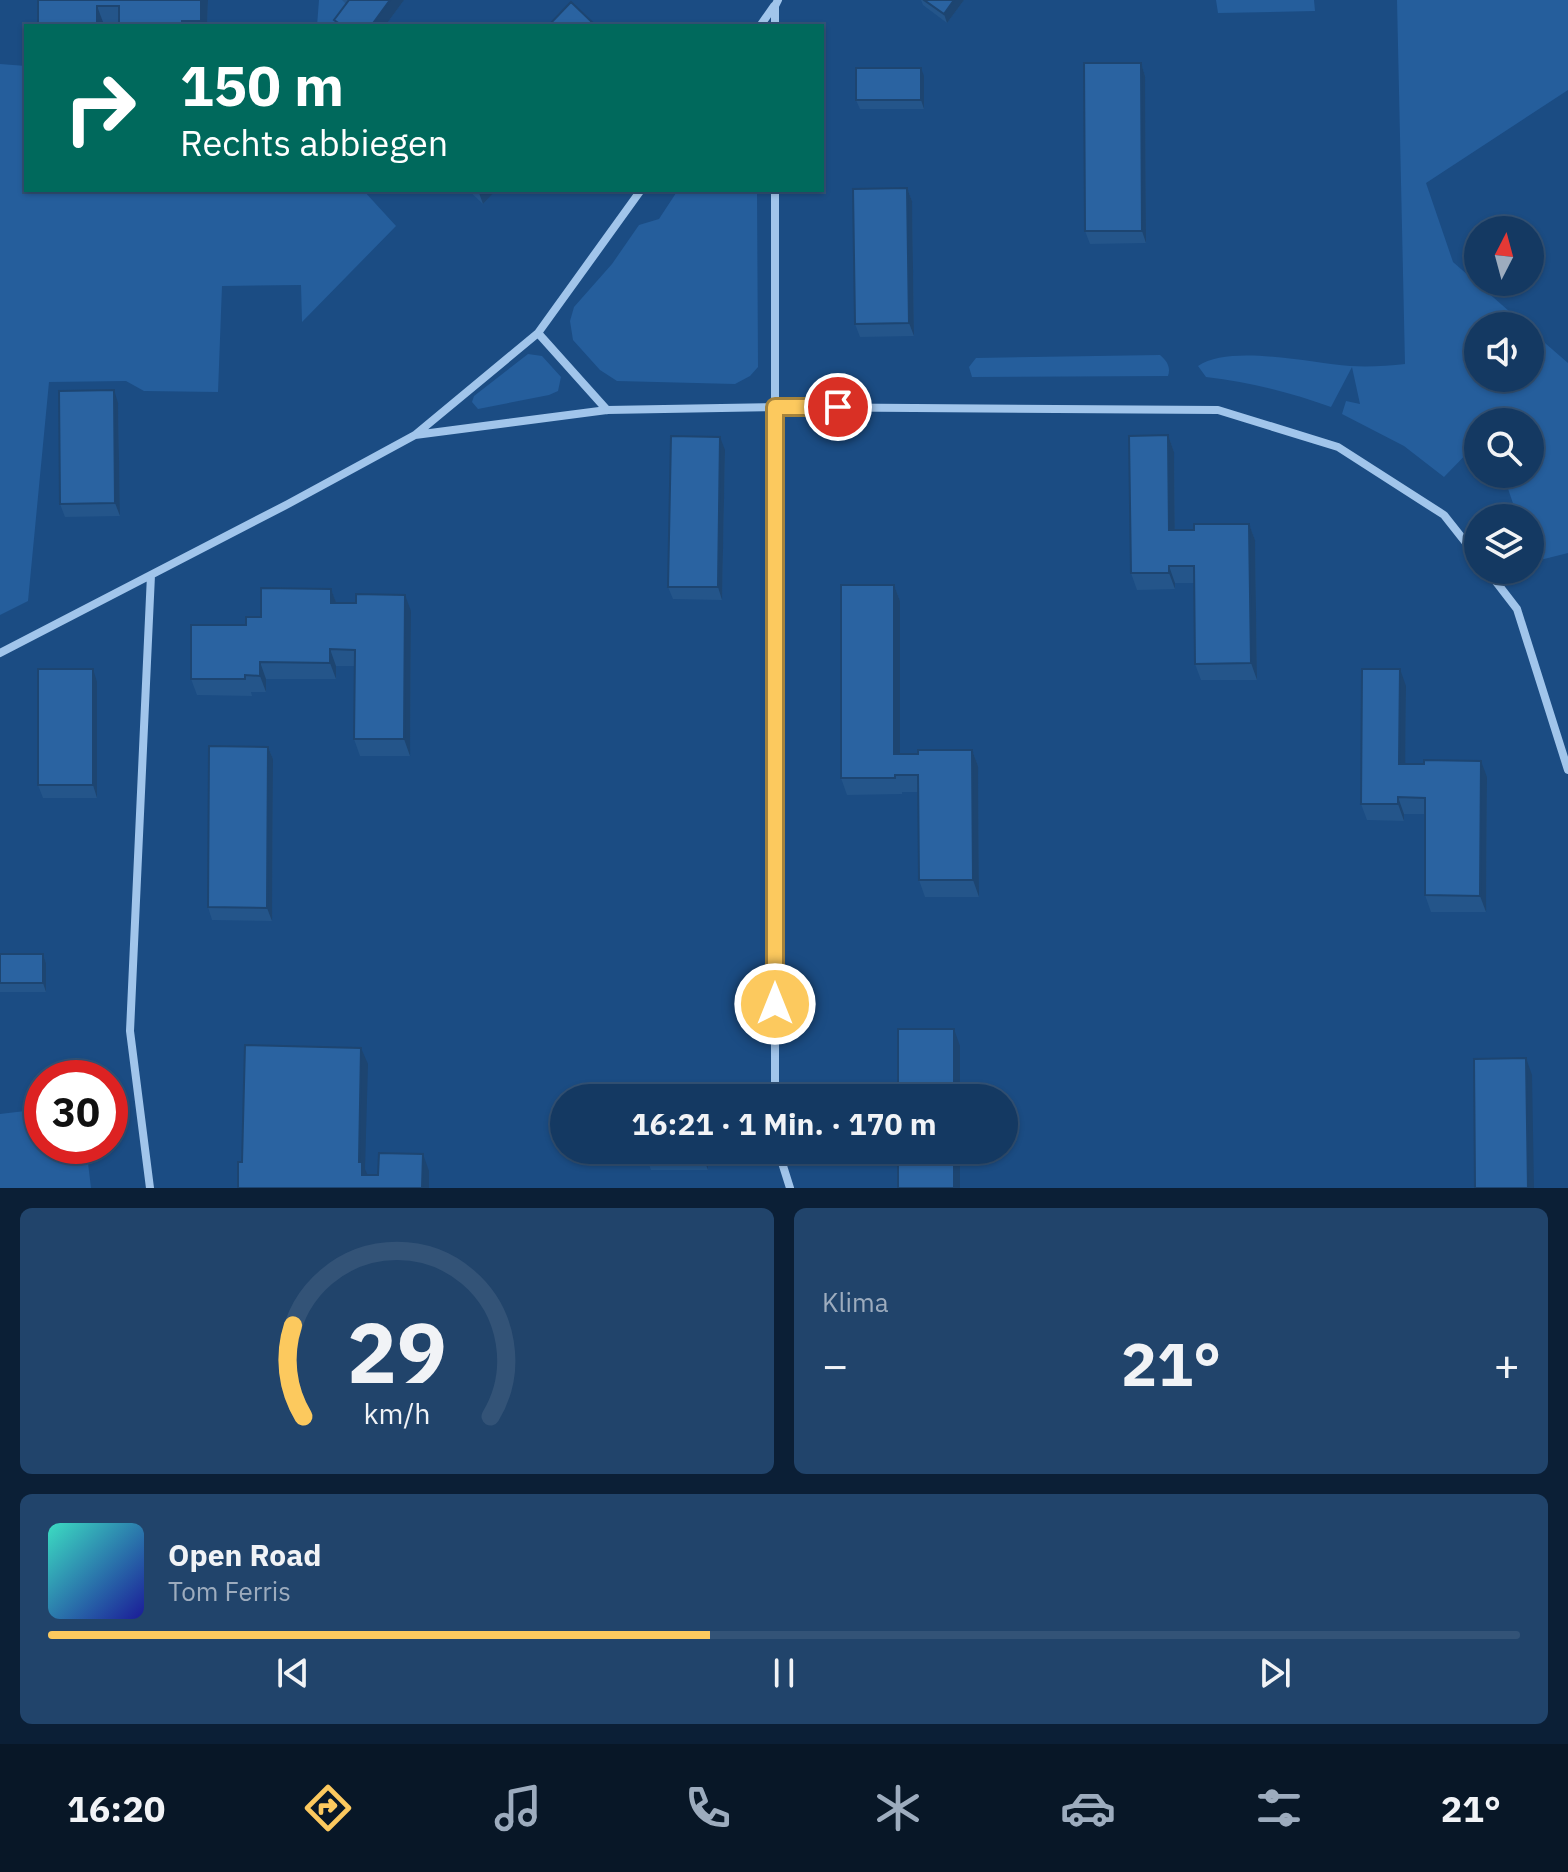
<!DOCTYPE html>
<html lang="de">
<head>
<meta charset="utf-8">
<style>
	:root { --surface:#143962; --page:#21446b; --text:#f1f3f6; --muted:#9dacbe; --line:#335377; --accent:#fcc95e }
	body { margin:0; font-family:"IBM Plex Sans",sans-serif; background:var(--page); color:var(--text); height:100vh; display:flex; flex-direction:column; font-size:30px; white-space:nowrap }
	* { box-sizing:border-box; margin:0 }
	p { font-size:26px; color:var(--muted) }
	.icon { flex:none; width:44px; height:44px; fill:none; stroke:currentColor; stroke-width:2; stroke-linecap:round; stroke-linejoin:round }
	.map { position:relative; height:1188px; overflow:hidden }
	.side { display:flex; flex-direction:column; gap:20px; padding:20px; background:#0b1f36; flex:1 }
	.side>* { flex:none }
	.top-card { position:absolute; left:24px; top:24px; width:800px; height:168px; border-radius:0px; box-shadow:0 2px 6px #0004,0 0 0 2px var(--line); background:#00695c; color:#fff; overflow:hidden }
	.needle { width:52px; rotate:6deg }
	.controls { position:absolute; left:1464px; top:216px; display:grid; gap:16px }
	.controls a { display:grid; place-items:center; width:80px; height:80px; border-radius:50%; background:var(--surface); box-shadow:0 2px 6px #0004,0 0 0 2px var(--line); font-size:40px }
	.speed { position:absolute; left:24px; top:1060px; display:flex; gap:16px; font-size:40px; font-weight:700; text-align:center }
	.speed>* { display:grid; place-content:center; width:104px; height:104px; border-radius:50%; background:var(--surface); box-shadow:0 2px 6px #0004,0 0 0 2px var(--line); line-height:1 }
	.speed .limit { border:12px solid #d22; background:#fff; color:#111 }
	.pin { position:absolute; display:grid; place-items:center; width:68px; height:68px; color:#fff; margin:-34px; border:4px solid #fff; border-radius:50%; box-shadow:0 2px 8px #0007 }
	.me { position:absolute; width:88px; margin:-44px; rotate:0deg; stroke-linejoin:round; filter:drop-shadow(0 0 6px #0008) }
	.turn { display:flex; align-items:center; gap:28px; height:168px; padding:0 24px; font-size:36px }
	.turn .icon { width:104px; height:104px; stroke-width:2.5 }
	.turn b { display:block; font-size:56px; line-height:68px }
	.big { font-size:60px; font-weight:700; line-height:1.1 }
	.side .card { flex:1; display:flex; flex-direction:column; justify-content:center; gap:12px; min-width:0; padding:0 28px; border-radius:12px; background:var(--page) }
	.side .dial { align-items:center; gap:0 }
	.dial svg { height:208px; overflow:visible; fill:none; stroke:var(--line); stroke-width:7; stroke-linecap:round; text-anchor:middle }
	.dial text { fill:var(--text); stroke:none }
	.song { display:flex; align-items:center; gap:24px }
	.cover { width:96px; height:96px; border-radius:12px; background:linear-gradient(135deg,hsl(170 70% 55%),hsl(240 70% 35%)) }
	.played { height:8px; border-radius:4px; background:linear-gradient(90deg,var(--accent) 45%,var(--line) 45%) }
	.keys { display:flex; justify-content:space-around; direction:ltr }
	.heat { display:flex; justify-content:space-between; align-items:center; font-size:44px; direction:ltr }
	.side .tiles { flex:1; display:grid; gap:20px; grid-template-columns:1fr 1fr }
	.card:last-child { grid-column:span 2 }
	.trip { position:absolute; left:550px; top:1084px; width:468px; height:80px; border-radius:40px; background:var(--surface); box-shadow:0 2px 6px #0004,0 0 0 2px var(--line); font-weight:700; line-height:80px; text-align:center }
	.tabs { display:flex; height:128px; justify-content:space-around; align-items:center; background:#081727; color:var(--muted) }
	.tabs .icon { width:56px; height:56px }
	.tabs .selected { color:var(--accent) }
	.tabs b { font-size:36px; color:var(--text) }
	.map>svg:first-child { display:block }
	.green { fill:#255e9c }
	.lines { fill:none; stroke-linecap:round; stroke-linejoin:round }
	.street { stroke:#a1c5eb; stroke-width:8 }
	.wall { fill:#24558a }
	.shaded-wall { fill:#1d4571 }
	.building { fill:#2a63a1; stroke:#1d4571; stroke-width:2 }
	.route-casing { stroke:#a4833d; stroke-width:20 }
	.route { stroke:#fcc95e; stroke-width:14 }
</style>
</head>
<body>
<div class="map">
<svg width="1568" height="1188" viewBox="0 0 1568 1188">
	<rect width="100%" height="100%" fill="#1b4c83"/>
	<path class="green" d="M 319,0 L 382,0 L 356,26 L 317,26 Z
		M 1216,0 L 1314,0 L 1315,11 L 1218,13 Z
		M 1397,0 L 1568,0 L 1568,90 L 1426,183 L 1453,262 L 1526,326 L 1478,326 L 1478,378 L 1530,378 L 1530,330 L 1568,363 L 1568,553 L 1532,562 L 1530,518 L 1518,518 L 1503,474 L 1530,474 L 1530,422 L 1478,422 L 1478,442 L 1444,477 L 1404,446 L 1342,414 L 1346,401 L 1360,404 L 1352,367 L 1331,407 C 1289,392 1250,382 1206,377 L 1198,366 C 1230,344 1310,363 1350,366 C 1368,367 1388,366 1405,364 Z
		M 0,64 L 26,66 L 26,190 L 363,190 L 396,226 L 302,322 L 301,285 L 222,286 L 218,392 L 144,391 L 126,381 L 49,382 L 28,601 L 0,615 Z
		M 678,190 L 757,190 L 758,367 L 750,376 L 735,384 L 617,381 L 600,370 L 573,340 L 570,321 L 574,307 L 612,264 L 639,225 L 659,219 Z
		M 528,354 L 542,356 L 561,377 L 558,391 L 549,395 L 478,409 L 472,402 L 474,396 Z
		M 1160,355 C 1167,361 1171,367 1168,376 L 972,377 L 969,367 L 976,358 Z
		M 42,1109 L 42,1146 L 86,1146 L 91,1188 L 0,1188 L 0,1114 Z"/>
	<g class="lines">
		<path class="street" d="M 760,26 L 774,6
			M 775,26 L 775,6 L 778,0
			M 775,190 L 775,1098
			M 538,333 L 607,410
			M 415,435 L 607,410 L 775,407 L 1218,410 L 1338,447 L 1444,515 L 1478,558
			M 1487,570 L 1517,609 L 1568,770
			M 0,653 L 288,504 L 415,435 L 538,333 L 641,190
			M 778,1150 L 790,1188
			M 150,1188 L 130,1031 L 151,575"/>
	</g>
	<path class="wall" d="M 38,0 L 208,0 L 207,26 L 119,26 L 119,23 L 103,22 Z
		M 342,0 L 404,0 L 385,26 L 337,26 L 334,20 L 346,4 Z
		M 921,0 L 964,0 L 947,23 L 923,5 Z
		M 1141,63 L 1145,76 L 1146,243 L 1090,244 L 1085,231 Z
		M 924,76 L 924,109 L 860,109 L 856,100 Z
		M 907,188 L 912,201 L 914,336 L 860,337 L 855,324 Z
		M 468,190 L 496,190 L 483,204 Z
		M 118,403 L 120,516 L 65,517 L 60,504 Z
		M 1168,435 L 1174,452 L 1175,530 L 1194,530 L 1249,524 L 1255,540 L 1257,680 L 1201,680 L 1195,664 L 1194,583 L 1175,583 L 1175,589 L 1137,590 L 1131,573 Z
		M 725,450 L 722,600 L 673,599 L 668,587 Z
		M 894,585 L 900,601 L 900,754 L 972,750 L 978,766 L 979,897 L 925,897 L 919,880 L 918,792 L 902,792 L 902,794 L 847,795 L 841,778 Z
		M 331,589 L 336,603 L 411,611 L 410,756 L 360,756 L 354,739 L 355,666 L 336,666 L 336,679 L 266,679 L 266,692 L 251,692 L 252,696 L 197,695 L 191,679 L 261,617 Z
		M 97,682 L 97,798 L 43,798 L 38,785 Z
		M 1406,686 L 1405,764 L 1487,777 L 1486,912 L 1431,912 L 1425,895 L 1425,814 L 1404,814 L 1404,821 L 1367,820 L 1361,804 Z
		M 268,747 L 273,759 L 272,921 L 212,920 L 208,907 Z
		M 0,954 L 43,954 L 46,963 L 46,992 L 0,992 Z
		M 708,1150 L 708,1170 L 651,1170 L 646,1157 Z"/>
	<path class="shaded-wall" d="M 201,0 L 208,0 L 207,26 L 203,26 L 201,21 Z
		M 390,0 L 404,0 L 385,26 L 371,26 Z
		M 954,0 L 964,0 L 947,23 L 944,14 Z
		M 97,6 L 103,22 L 103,26 L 97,26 Z
		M 1141,63 L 1145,76 L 1146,243 L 1142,231 Z
		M 921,68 L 924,76 L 924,109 L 921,100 Z
		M 907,188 L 912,201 L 914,336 L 909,323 Z
		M 478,190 L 496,190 L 483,204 Z
		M 114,390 L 118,403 L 120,516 L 115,503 Z
		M 1168,435 L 1174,452 L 1175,547 L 1169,530 Z
		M 720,437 L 725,450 L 722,600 L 718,587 Z
		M 1249,524 L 1255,540 L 1257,680 L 1251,663 Z
		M 1169,566 L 1175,583 L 1175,589 L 1169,573 Z
		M 894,585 L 900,601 L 900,771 L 894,754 Z
		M 331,589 L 337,605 L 331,603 Z
		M 405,595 L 411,611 L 410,756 L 404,739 Z
		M 330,649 L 336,666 L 336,679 L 330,663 Z
		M 260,662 L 266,679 L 266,692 L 260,676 Z
		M 93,669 L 97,682 L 97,798 L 93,785 Z
		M 1400,669 L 1406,686 L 1405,781 L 1399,764 Z
		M 268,747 L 273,759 L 272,921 L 267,908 Z
		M 972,750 L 978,766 L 979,897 L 973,880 Z
		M 1481,761 L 1487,777 L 1486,912 L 1480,896 Z
		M 1398,797 L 1404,814 L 1404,821 L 1398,804 Z
		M 43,954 L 46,963 L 46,992 L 43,983 Z
		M 954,1029 L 960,1046 L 960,1098 L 954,1098 Z
		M 361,1048 L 368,1064 L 365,1169 L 369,1178 L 362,1175 L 359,1162 Z
		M 1526,1058 L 1532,1075 L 1534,1188 L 1528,1188 Z
		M 704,1150 L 708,1150 L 708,1170 L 703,1157 Z
		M 954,1150 L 960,1150 L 960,1188 L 954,1188 Z
		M 423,1154 L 429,1171 L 429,1188 L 422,1188 Z"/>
	<path class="building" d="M 38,0 L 201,0 L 201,21 L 182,21 L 182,26 L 119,26 L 119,6 L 97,6 L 97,26 L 38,26 Z
		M 349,0 L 390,0 L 371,26 L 343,26 L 334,20 Z
		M 924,0 L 954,0 L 944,14 Z
		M 571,2 L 596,26 L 548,26 Z
		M 1084,63 L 1141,63 L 1142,231 L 1085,231 Z
		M 856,68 L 921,68 L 921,100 L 856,100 Z
		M 907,188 L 909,323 L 855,324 L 853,189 Z
		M 114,390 L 115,503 L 60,504 L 59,391 Z
		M 1168,435 L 1169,530 L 1194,530 L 1194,524 L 1249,524 L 1251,663 L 1195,664 L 1194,566 L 1169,566 L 1169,573 L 1131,573 L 1129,436 Z
		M 671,436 L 720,437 L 718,587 L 668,587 Z
		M 841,585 L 894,585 L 894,754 L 918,754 L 918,750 L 972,750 L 973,880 L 919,880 L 918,775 L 895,775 L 895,778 L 841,778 Z
		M 261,588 L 331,589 L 331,603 L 356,603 L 356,594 L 405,595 L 404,739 L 354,739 L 355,650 L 330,649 L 330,663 L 260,662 L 260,676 L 245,675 L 245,679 L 191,679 L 191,625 L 246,625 L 246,617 L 261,617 Z
		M 38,669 L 93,669 L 93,785 L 38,785 Z
		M 1362,669 L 1400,669 L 1399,764 L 1424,764 L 1424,760 L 1481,761 L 1480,896 L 1425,895 L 1425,798 L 1398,797 L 1398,804 L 1361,804 Z
		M 209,746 L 268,747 L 267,908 L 208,907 Z
		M 0,954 L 43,954 L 43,983 L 0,983 Z
		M 898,1029 L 954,1029 L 954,1098 L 898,1098 Z
		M 245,1045 L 361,1048 L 359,1162 L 362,1162 L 362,1175 L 378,1175 L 379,1153 L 423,1154 L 422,1188 L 238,1188 L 238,1162 L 242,1162 Z
		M 1526,1058 L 1528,1188 L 1475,1188 L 1474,1059 Z
		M 647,1086 L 704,1086 L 704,1098 L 646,1098 Z
		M 646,1150 L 704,1150 L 703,1157 L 646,1157 Z
		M 898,1150 L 954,1150 L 954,1188 L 898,1188 Z"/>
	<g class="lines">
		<defs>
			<path id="route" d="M 775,1004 L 775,407 L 838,407"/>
		</defs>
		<use href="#route" class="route-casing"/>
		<use href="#route" class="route"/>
	</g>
</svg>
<div class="controls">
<a><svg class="needle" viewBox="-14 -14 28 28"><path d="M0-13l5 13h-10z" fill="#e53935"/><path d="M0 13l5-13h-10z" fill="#9dacbe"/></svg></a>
<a><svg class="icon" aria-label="sound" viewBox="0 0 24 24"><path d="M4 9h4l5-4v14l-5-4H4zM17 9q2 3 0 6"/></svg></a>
<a><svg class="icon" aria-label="search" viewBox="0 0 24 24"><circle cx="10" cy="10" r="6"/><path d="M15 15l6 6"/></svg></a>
<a><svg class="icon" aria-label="layers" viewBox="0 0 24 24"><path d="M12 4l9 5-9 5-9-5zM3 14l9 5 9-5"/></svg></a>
</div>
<div class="speed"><div class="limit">30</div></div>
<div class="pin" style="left:838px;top:407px;background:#d93025"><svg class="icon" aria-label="arrive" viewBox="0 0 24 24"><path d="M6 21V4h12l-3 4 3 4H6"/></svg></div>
<svg class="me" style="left:775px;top:1004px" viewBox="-20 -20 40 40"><circle r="17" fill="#fcc95e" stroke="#fff" stroke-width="3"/><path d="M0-11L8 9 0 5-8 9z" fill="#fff"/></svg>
<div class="trip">16:21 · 1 Min. · 170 m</div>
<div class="top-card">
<div class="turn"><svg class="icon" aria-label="right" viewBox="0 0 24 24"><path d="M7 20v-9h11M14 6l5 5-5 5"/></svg><div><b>150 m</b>Rechts abbiegen</div></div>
</div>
</div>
<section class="side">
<div class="tiles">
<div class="card dial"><svg viewBox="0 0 100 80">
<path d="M14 69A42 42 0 1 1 86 69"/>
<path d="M14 69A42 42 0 0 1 10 34" stroke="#fcc95e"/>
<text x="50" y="56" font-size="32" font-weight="700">29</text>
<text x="50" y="72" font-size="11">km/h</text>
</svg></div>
<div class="card"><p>Klima</p>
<div class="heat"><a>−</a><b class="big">21°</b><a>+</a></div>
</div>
<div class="card">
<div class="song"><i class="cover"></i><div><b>Open Road</b><p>Tom Ferris</p></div></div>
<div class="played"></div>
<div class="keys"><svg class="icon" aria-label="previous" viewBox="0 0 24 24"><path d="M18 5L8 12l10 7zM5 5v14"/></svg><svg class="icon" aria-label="pause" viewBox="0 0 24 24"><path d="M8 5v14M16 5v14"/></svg><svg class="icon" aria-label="next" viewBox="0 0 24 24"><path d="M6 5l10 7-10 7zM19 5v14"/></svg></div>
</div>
</div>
</section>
<nav class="tabs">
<b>16:20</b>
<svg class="icon selected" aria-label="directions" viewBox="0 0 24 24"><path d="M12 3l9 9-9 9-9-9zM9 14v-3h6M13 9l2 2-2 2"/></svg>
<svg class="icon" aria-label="music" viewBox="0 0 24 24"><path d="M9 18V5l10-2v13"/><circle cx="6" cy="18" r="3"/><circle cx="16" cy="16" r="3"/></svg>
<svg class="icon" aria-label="phone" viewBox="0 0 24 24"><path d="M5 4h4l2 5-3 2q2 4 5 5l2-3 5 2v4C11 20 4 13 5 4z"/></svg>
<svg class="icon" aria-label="climate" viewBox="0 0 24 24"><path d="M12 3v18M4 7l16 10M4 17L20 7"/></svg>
<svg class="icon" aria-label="car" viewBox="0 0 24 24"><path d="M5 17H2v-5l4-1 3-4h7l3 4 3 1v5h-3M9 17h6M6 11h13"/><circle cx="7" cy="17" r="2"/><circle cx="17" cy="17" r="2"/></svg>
<svg class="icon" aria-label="filters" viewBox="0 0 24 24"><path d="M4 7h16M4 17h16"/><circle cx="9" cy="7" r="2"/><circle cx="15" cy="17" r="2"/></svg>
<b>21°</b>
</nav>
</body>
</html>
